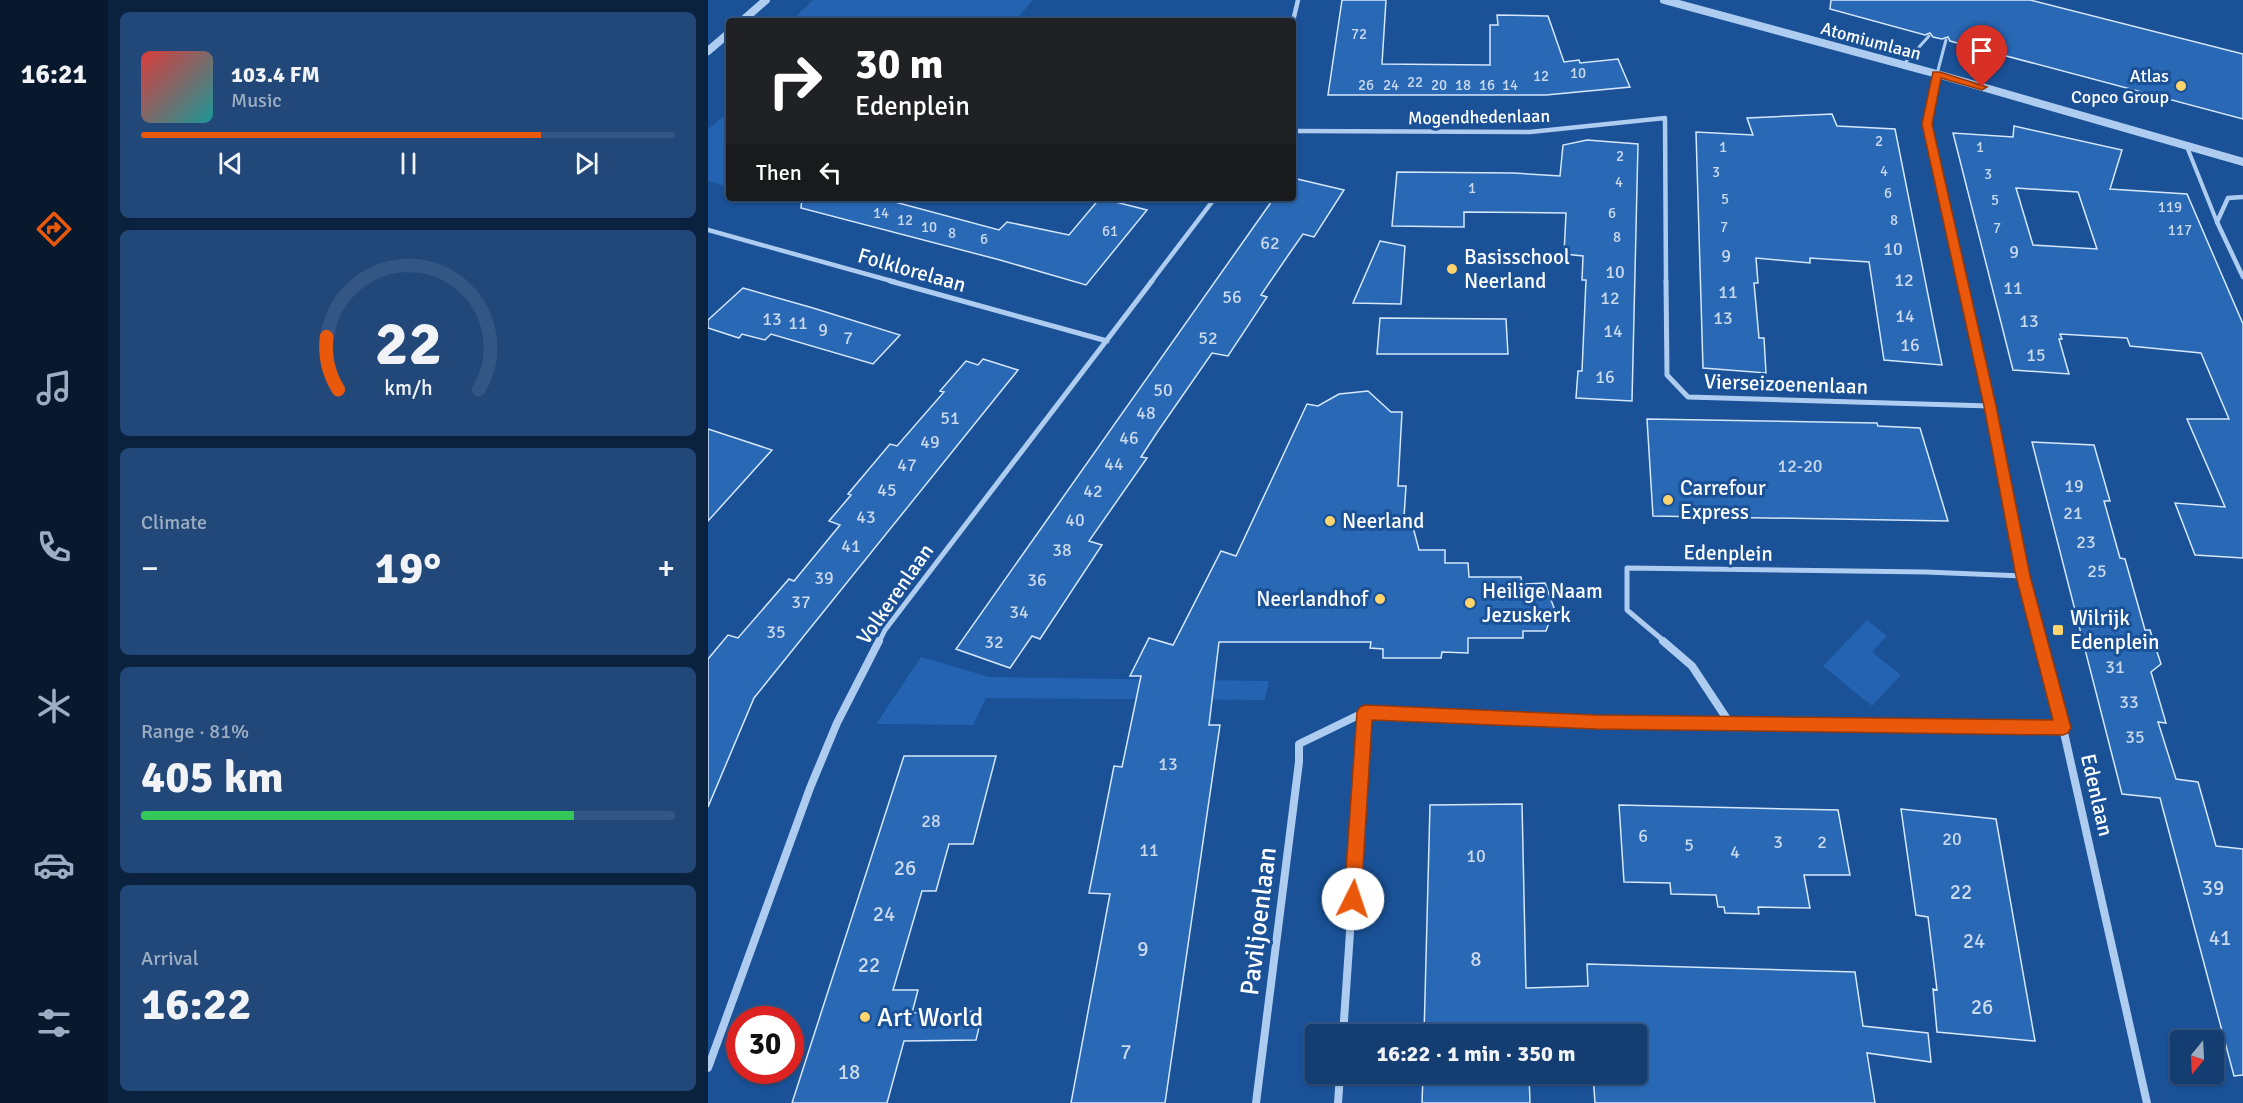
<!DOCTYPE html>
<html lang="en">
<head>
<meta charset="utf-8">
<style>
	:root { --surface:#143d71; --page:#214879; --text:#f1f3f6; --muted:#9daec3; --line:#335684; --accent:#ea580c }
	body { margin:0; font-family:Signika,sans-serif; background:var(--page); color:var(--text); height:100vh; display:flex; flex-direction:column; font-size:22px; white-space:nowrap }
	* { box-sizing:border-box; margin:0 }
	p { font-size:20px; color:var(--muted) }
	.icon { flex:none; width:33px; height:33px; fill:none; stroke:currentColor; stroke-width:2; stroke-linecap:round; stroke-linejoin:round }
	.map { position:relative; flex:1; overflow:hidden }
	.drawer { display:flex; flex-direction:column; gap:12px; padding:12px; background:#0b223e; width:600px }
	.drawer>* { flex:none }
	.banner { position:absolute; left:18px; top:18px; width:570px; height:183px; border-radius:6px; box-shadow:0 2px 4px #0004,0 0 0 2px var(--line); background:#202124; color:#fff; overflow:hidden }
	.needle { width:39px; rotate:198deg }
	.tools { position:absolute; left:1462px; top:1030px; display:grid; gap:12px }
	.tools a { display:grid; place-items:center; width:54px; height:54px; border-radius:6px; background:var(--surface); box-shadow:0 2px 4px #0004,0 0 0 2px var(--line); font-size:30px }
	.speed { position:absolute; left:18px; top:1006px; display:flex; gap:12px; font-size:30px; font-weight:700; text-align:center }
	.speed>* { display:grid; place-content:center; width:78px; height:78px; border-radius:50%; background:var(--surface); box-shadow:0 2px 4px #0004,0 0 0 2px var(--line); line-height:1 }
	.speed .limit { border:9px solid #d22; background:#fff; color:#111 }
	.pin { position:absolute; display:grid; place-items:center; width:51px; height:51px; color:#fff; margin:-62px -26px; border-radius:50% 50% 50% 0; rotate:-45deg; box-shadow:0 0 6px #0007 }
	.pin .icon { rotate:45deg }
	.me { position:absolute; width:66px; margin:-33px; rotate:4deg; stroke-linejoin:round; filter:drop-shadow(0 0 4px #0008) }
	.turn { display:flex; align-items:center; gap:21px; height:126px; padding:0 30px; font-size:27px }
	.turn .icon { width:78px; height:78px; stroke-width:2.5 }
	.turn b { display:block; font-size:42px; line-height:51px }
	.then { display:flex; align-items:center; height:57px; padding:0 30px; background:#0003; gap:12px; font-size:22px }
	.big { font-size:45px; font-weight:700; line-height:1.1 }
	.drawer .card { flex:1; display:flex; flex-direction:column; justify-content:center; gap:9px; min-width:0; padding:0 21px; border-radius:9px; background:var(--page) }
	.drawer .dial { align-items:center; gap:0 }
	.dial svg { height:156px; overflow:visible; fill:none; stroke:var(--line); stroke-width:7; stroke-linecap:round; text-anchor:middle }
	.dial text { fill:var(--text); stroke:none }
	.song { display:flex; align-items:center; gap:18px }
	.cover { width:72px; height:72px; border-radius:9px; background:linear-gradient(135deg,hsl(0 70% 55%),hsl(180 70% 35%)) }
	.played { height:6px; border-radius:3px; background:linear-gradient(90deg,var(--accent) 75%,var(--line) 75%) }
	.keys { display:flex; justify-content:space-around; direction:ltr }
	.heat { display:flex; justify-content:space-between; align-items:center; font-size:33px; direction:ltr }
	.charge { height:9px; border-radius:4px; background:linear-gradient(90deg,#34c759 81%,var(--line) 0) }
	.trip { position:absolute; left:597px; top:1024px; width:342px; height:60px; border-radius:6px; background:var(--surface); box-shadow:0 2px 4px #0004,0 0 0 2px var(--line); font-weight:700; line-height:60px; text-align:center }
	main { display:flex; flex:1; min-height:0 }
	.menu { display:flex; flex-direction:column; width:108px; justify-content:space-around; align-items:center; background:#08182d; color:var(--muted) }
	.menu .icon { width:42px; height:42px }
	.menu .active { color:var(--accent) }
	.menu b { font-size:27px; color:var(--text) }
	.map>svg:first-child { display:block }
	.green { fill:#2363b1 }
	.building { fill:#2968b5; stroke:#d5e7fb; stroke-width:1.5; fill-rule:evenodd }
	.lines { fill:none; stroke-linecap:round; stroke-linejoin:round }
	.service { stroke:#aeccf0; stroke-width:3 }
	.pedestrian { stroke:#aeccf0; stroke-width:4 }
	.minor-far2 { stroke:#aeccf0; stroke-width:4.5 }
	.minor-far1 { stroke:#aeccf0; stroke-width:5 }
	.minor { stroke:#aeccf0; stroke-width:8 }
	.tertiary { stroke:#aeccf0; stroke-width:8 }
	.route { fill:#ea580c; stroke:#983908; stroke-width:1.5 }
	.poi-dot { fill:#ffd46d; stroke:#1a5197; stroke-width:2 }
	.labels { text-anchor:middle; stroke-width:6; stroke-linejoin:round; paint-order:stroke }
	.far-number-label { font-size:15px; fill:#cad9ec }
	.far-street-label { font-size:18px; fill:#fff; stroke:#1a5197 }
	.far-poi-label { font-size:18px; fill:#fff; stroke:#1a5197; text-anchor:end }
	.number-label { font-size:18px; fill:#cad9ec }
	.poi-label { font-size:21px; fill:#fff; stroke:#1a5197; text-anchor:start }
	.street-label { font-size:21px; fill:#fff; stroke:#1a5197 }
	.near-number-label { font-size:21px; fill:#cad9ec }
	.near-street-label { font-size:26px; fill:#fff; stroke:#1a5197 }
	.near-poi-label { font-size:26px; fill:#fff; stroke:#1a5197; text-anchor:start }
</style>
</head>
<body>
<main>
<nav class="menu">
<b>16:21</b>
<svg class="icon active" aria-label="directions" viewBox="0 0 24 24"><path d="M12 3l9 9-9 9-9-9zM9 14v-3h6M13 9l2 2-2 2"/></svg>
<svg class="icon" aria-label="music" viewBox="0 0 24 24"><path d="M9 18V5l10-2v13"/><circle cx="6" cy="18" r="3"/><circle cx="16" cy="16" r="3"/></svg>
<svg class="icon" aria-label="phone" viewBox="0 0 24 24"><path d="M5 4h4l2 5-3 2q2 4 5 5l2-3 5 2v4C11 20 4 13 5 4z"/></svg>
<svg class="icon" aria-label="climate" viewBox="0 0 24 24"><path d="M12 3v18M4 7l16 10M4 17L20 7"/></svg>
<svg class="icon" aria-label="car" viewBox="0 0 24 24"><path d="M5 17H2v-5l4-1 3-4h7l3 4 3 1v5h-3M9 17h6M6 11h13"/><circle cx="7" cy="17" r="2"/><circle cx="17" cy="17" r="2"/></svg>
<svg class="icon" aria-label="filters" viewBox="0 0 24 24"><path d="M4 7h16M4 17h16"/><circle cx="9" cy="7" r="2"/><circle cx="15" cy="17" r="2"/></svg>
</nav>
<section class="drawer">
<div class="card">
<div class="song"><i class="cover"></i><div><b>103.4 FM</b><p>Music</p></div></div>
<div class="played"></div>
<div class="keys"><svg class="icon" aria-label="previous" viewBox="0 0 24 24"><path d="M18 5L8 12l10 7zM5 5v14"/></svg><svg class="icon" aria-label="pause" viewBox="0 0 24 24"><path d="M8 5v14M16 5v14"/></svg><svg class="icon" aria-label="next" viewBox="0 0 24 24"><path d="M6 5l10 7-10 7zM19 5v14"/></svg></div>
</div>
<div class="card dial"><svg viewBox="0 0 100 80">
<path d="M14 69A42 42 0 1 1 86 69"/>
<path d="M14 69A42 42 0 0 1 8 42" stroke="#ea580c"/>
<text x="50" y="56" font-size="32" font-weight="700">22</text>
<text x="50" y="72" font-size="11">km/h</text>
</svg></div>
<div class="card"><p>Climate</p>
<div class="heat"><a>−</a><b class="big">19°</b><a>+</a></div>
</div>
<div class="card"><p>Range · 81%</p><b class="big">405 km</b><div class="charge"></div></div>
<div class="card"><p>Arrival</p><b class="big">16:22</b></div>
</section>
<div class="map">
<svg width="1535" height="1103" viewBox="0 0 1535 1103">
	<rect width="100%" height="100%" fill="#1a5197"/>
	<path class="green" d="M 105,0 L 325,0 L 307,21 L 83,21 Z
		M 21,112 L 21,187 L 0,181 L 0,129 Z
		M 1159,620 L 1179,636 L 1164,652 L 1193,675 L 1164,706 L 1115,666 Z
		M 213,657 L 281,677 L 561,681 L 557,700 L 278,698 L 265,725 L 168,724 Z"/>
	<path class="building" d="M 634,0 L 678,0 L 674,64 L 782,65 L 782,25 L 790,25 L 789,15 L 840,16 L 856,62 L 871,60 L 872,63 L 910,59 L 922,87 L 838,95 L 620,95 Z
		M 1123,0 L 1322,0 L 1535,54 L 1535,119 L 1242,41 L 1240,37 L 1234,39 L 1225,37 L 1222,33 L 1217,35 L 1122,9 Z
		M 1124,114 L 1129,126 L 1187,129 L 1234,365 L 1176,360 L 1161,262 L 1102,258 L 1102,263 L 1048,258 L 1050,283 L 1046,283 L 1051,338 L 1056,338 L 1058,373 L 995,368 L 988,132 L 1045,135 L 1039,118 Z
		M 1306,126 L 1414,150 L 1402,189 L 1479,194 L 1535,324 L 1535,558 L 1487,555 L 1467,503 L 1517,507 L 1479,419 L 1521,419 L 1493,353 L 1422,346 L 1419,338 L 1352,334 L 1354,339 L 1351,339 L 1361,374 L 1305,370 L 1245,133 L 1305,137 ZM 1308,188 L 1370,192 L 1389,249 L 1325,245 Z
		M 879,140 L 930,144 L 924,401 L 868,398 L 870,371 L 874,371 L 878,280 L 874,280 L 875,256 L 856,254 L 858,213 L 756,212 L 756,227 L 684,226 L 689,172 L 805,173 L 852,176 L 855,145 Z
		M 585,178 L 636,190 L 606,237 L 595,234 L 581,254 L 553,295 L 559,297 L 520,356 L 504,353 L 450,431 L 433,457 L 439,458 L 381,541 L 394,545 L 332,639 L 324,636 L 302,668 L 248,649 L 566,198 L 585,198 Z
		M 94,198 L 172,198 L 291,230 L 299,222 L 361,235 L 392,198 L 439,210 L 378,285 L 292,260 L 93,208 Z
		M 672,241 L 697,246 L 693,304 L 645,303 Z
		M 35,288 L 105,308 L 192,335 L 165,364 L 63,334 L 57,340 L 34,334 L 31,338 L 0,328 L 0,320 Z
		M 672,318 L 798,319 L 800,354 L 669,354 Z
		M 275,359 L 310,370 L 46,698 L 0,807 L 0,659 L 20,635 L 30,638 L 81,579 L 86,581 L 132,525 L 121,521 L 143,495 L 140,494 L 182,444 L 189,446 L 236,392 L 232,391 L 258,361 L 270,365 Z
		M 660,391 L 683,412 L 694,412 L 690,486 L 698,486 L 696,517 L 705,527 L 711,550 L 737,550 L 737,563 L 760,563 L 761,577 L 813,577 L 814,584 L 837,583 L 846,608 L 838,631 L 815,631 L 815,638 L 760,638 L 760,653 L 734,652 L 733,658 L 675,658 L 675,649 L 662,648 L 663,642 L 511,642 L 501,725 L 512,725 L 457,1103 L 363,1103 L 402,894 L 381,893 L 406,766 L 414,767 L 433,676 L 422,676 L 441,638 L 465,645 L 513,551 L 528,556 L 599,404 L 610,406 L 631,394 Z
		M 939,419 L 1169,423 L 1170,426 L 1212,428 L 1240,521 L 945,516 Z
		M 0,429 L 64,450 L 0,521 Z
		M 1324,442 L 1386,445 L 1402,501 L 1396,501 L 1412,558 L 1417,559 L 1437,630 L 1442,630 L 1453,664 L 1443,672 L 1458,723 L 1450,722 L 1468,779 L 1490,782 L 1508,846 L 1535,849 L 1535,1075 L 1526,1076 L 1452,798 L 1414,794 Z
		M 196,756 L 288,756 L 265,844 L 241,844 L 228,891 L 214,891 L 185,990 L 210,990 L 204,1013 L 275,1011 L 268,1040 L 196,1041 L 179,1103 L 84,1103 Z
		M 814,804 L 818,988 L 880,986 L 879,964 L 1147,972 L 1155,1026 L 1220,1033 L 1223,1062 L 1159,1053 L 1167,1103 L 887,1103 L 885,1074 L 928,1074 L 928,1035 L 716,1035 L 722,805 Z
		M 911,805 L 1130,810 L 1142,875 L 1096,875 L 1102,908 L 1050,907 L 1051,914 L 1017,913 L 1016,907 L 1010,907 L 1008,895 L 963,894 L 962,883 L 916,882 Z
		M 1193,809 L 1288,819 L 1327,1041 L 1229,1032 L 1225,989 L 1229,990 L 1220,917 L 1208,915 Z
		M 715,1074 L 821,1074 L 822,1103 L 714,1103 Z"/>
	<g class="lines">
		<path class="service" d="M 1195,65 L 1221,36
			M 1229,74 L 1238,40"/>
		<path class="pedestrian" d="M 1479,147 L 1509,222"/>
		<path class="minor-far2" d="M 585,21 L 590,0
			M 1229,74 L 1219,124 L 1254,282
			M 585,131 L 822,132 L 957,118 L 958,282
			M 1535,197 L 1520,198 L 1509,222 L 1535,277
			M 0,230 L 187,282
			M 443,282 L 507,198"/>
		<path class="minor-far1" d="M 182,281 L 399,341
			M 958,281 L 959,375 L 980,397 L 1282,406
			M 1254,281 C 1281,401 1301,523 1332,642
			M 171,642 L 177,630 L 444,281
			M 957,642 L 919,610 L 919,568 L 1218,572 L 1315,576"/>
		<path class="minor" d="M 955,641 L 984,666 L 1021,722
			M 1332,641 L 1355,728 L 1439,1103
			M 635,1035 L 657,712
			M 0,1068 L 102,788 L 129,723 L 171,641
			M 548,1103 L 591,762 L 591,744 L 657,712 L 888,722 L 1355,728
			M 630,1103 L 632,1074"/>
		<path class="tertiary" d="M 956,0 L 1229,74 L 1535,162
			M 34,21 L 58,0
			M 0,51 L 21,33"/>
	</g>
	<path class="route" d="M 1225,72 L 1232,72 L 1279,87 L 1274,90 L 1233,78 L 1224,124 L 1288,406 L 1322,576 L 1363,728 L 1360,733 L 1355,735 L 888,729 L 664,720 L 653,899 L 651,905 L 645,908 L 639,905 L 636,899 L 649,712 L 652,707 L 657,705 L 888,715 L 1345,720 L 1308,576 L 1276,406 L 1214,124 Z"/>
	<g class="poi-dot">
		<circle cx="1473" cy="86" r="6"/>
		<circle cx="744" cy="269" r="6"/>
		<circle cx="960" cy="500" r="6"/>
		<circle cx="622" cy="521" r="6"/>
		<circle cx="672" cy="599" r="6"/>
		<circle cx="762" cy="603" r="6"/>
		<rect x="1344" y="624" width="12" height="12" rx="3"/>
		<circle cx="157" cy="1017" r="6"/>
	</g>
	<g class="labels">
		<g class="far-number-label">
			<text x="651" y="39">72</text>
			<text x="870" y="78">10</text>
			<text x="833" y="81">12</text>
			<text x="707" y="87">22</text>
			<text x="658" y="90">26</text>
			<text x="683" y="90">24</text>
			<text x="731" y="90">20</text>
			<text x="755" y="90">18</text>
			<text x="779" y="90">16</text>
			<text x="802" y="90">14</text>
			<text x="1171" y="146">2</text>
			<text x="1015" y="152">1</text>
			<text x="1272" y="152">1</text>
			<text x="912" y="161">2</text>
			<text x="1176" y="176">4</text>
			<text x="1008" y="177">3</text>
			<text x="1280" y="179">3</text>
			<text x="911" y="187">4</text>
			<text x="764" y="193">1</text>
			<text x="1180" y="198">6</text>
			<text x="1017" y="204">5</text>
			<text x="1287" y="205">5</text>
			<text x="1462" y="212">119</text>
			<text x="173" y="218">14</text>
			<text x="904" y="218">6</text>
			<text x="197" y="225">12</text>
			<text x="1186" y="225">8</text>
			<text x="221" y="232">10</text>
			<text x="1016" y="232">7</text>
			<text x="1289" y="233">7</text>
			<text x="1472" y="235">117</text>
			<text x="402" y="236">61</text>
			<text x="244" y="238">8</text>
			<text x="909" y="242">8</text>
			<text x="276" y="244">6</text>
		</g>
		<g class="far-street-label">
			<text transform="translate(1163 41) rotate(15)" y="6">Atomiumlaan</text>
			<text transform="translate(771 117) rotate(-1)" y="6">Mogendhedenlaan</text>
		</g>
		<g class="far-poi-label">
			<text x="1461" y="82">Atlas<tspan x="1461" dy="21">Copco Group</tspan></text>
		</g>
		<g class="number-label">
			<text x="562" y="249">62</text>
			<text x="1185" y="255">10</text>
			<text x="1306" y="258">9</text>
			<text x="1018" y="262">9</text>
			<text x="907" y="278">10</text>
			<text x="1196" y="286">12</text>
			<text x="1305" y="294">11</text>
			<text x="1020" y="298">11</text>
			<text x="524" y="303">56</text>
			<text x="902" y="304">12</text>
			<text x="1197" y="322">14</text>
			<text x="1015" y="324">13</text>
			<text x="64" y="325">13</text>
			<text x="1321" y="327">13</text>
			<text x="90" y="329">11</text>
			<text x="115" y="336">9</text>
			<text x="905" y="337">14</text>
			<text x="140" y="344">7</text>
			<text x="500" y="344">52</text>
			<text x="1202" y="351">16</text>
			<text x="1328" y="361">15</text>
			<text x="897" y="383">16</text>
			<text x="455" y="396">50</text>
			<text x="438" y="419">48</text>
			<text x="242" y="424">51</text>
			<text x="421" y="444">46</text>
			<text x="222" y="448">49</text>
			<text x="406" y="470">44</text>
			<text x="199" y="471">47</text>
			<text x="1092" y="472">12-20</text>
			<text x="1366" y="492">19</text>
			<text x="179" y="496">45</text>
			<text x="385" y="497">42</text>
			<text x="1365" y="519">21</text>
			<text x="158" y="523">43</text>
			<text x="367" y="526">40</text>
			<text x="1378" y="548">23</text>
			<text x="143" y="552">41</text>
			<text x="354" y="556">38</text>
			<text x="1389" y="577">25</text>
			<text x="116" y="584">39</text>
			<text x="329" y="586">36</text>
			<text x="93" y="608">37</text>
			<text x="311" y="618">34</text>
			<text x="68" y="638">35</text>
			<text x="286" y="648">32</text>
			<text x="1407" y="673">31</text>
			<text x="1421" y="708">33</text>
			<text x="1427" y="743">35</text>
			<text x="460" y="770">13</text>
			<text x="223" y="827">28</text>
			<text x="935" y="842">6</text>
			<text x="1244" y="845">20</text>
			<text x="1070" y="848">3</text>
			<text x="1114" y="848">2</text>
			<text x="981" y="851">5</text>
			<text x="441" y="856">11</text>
			<text x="1027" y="858">4</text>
			<text x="768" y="862">10</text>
		</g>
		<g class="poi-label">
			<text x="756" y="264">Basisschool<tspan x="756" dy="24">Neerland</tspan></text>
			<text x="972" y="495">Carrefour<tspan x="972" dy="24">Express</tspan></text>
			<text x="634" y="528">Neerland</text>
			<text x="774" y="598">Heilige Naam<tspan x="774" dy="24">Jezuskerk</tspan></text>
			<text x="660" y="606" text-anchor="end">Neerlandhof</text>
			<text x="1362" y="625">Wilrijk<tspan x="1362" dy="24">Edenplein</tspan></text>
		</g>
		<g class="street-label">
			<text transform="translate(204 270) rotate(16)" y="7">Folklorelaan</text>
			<text transform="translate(1078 384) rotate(2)" y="7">Vierseizoenenlaan</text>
			<text transform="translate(1020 553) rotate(1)" y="7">Edenplein</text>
			<text transform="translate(187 594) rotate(-55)" y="7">Volkerenlaan</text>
			<text transform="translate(1389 795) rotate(77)" y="7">Edenlaan</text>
		</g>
		<g class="near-number-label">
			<text x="197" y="875">26</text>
			<text x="1505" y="895">39</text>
			<text x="1253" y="899">22</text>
			<text x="176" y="921">24</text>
			<text x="1512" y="945">41</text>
			<text x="1266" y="948">24</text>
			<text x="435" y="956">9</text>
			<text x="768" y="966">8</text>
			<text x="161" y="972">22</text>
			<text x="1274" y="1014">26</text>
			<text x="418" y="1059">7</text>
			<text x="141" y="1079">18</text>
		</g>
		<g class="near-street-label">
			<text transform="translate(550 921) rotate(-83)" y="9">Paviljoenlaan</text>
		</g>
		<g class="near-poi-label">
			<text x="169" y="1026">Art World</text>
		</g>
	</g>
</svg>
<div class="tools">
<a><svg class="needle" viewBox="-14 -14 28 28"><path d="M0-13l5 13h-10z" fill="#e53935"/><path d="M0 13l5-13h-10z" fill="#9daec3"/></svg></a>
</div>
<div class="speed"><div class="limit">30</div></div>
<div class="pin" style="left:1274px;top:87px;background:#d93025"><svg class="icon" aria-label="arrive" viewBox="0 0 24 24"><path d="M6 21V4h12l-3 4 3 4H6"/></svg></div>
<svg class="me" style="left:645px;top:899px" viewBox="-20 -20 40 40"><circle r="19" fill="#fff"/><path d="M0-13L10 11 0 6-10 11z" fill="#ea580c"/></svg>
<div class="trip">16:22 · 1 min · 350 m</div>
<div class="banner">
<div class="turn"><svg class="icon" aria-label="right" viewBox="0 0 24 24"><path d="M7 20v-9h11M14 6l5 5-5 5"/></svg><div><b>30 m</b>Edenplein</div></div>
<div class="then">Then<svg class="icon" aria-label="left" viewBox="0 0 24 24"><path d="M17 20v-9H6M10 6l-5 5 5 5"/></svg></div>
</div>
</div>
</main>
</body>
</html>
